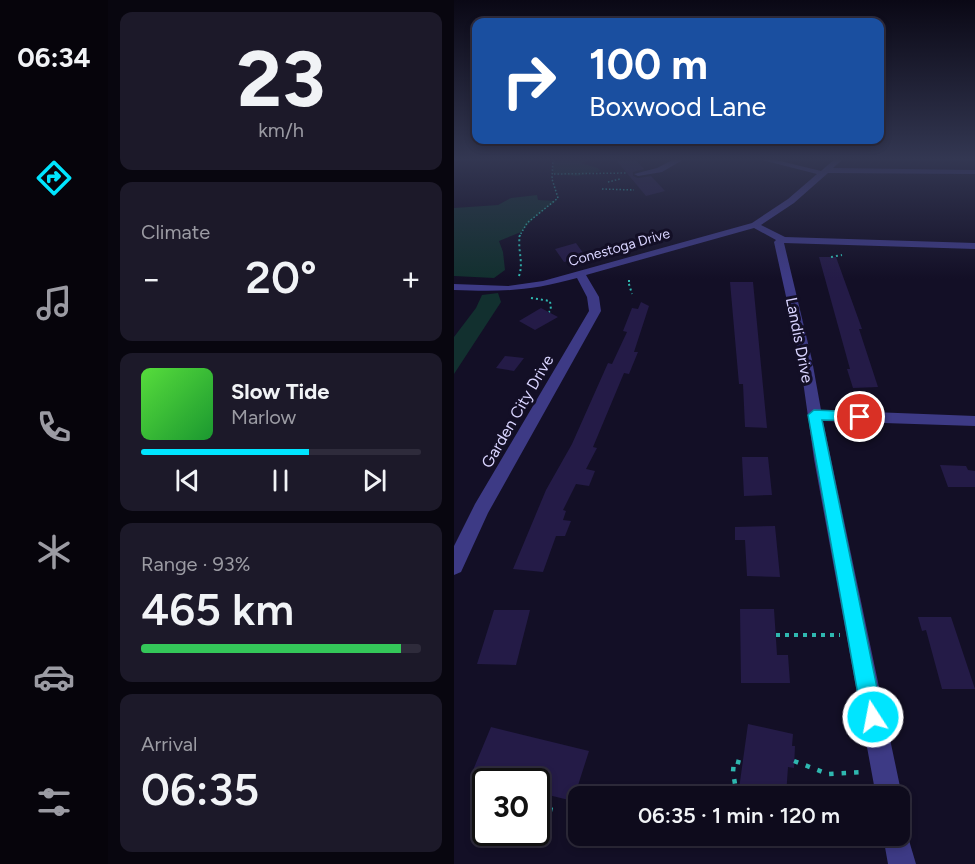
<!DOCTYPE html>
<html lang="en">
<head>
<meta charset="utf-8">
<style>
	:root { --surface:#0e0b1c; --page:#1c1929; --text:#f1f3f6; --muted:#9b9ba3; --line:#2e2b3b; --accent:#00e5ff }
	body { margin:0; font-family:Figtree,sans-serif; background:var(--page); color:var(--text); height:100vh; display:flex; flex-direction:column; font-size:22px; white-space:nowrap }
	* { box-sizing:border-box; margin:0 }
	p { font-size:20px; color:var(--muted) }
	.icon { flex:none; width:33px; height:33px; fill:none; stroke:currentColor; stroke-width:2; stroke-linecap:round; stroke-linejoin:round }
	.map { position:relative; flex:1; overflow:hidden }
	.side { display:flex; flex-direction:column; gap:12px; padding:12px; background:#08060f; width:346px }
	.side>* { flex:none }
	.top-card { position:absolute; left:18px; top:18px; width:412px; height:126px; border-radius:12px; box-shadow:0 3px 9px #0003,0 0 0 2px var(--line); background:#1a4fa0; color:#fff; overflow:hidden }
	.speed { position:absolute; left:18px; top:768px; display:flex; gap:12px; font-size:30px; font-weight:700; text-align:center }
	.speed>* { display:grid; place-content:center; width:78px; height:78px; border-radius:50%; background:var(--surface); box-shadow:0 3px 9px #0003,0 0 0 2px var(--line); line-height:1 }
	.speed .limit { border:3px solid #111; border-radius:9px; background:#fff; color:#111 }
	.pin { position:absolute; display:grid; place-items:center; width:51px; height:51px; color:#fff; margin:-26px; border:3px solid #fff; border-radius:50%; box-shadow:0 2px 6px #0007 }
	.me { position:absolute; width:66px; margin:-33px; rotate:349deg; stroke-linejoin:round; filter:drop-shadow(0 0 4px #0008) }
	.turn { display:flex; align-items:center; gap:21px; height:126px; padding:0 18px; font-size:27px }
	.turn .icon { width:78px; height:78px; stroke-width:2.5 }
	.turn b { display:block; font-size:42px; line-height:51px }
	.big { font-size:45px; font-weight:600; line-height:1.1 }
	.side .card { flex:1; display:flex; flex-direction:column; justify-content:center; gap:9px; min-width:0; padding:0 21px; border-radius:12px; background:var(--page) }
	.side .dial { align-items:center; gap:0 }
	.dial b { font-size:78px; line-height:1 }
	.song { display:flex; align-items:center; gap:18px }
	.cover { width:72px; height:72px; border-radius:9px; background:linear-gradient(135deg,hsl(110 70% 55%),hsl(130 70% 35%)) }
	.played { height:6px; border-radius:3px; background:linear-gradient(90deg,var(--accent) 60%,var(--line) 60%) }
	.keys { display:flex; justify-content:space-around; direction:ltr }
	.heat { display:flex; justify-content:space-between; align-items:center; font-size:33px; direction:ltr }
	.charge { height:9px; border-radius:4px; background:linear-gradient(90deg,#34c759 93%,var(--line) 0) }
	.trip { position:absolute; left:114px; top:786px; width:342px; height:60px; border-radius:12px; background:var(--surface); box-shadow:0 3px 9px #0003,0 0 0 2px var(--line); font-weight:600; line-height:60px; text-align:center }
	main { display:flex; flex:1; min-height:0 }
	.tabs { display:flex; flex-direction:column; width:108px; justify-content:space-around; align-items:center; background:#06040b; color:var(--muted) }
	.tabs .icon { width:42px; height:42px }
	.tabs .selected { color:var(--accent) }
	.tabs b { font-size:27px; color:var(--text) }
	.map>svg:first-child { display:block }
	.green { fill:#12302f }
	.building { fill:#241b47 }
	.lines { fill:none; stroke-linecap:round; stroke-linejoin:round }
	.path-far3 { stroke:#2fb8b0; stroke-width:1.5; stroke-dasharray:1.5 2; stroke-linecap:butt }
	.path-far2 { stroke:#2fb8b0; stroke-width:2; stroke-dasharray:2 3; stroke-linecap:butt }
	.path-far1 { stroke:#2fb8b0; stroke-width:4; stroke-dasharray:4 5; stroke-linecap:butt }
	.path { stroke:#2fb8b0; stroke-width:4.5; stroke-dasharray:4.5 8; stroke-linecap:butt }
	.street { fill:#3d3a85; fill-rule:evenodd }
	.route { fill:#00e5ff; stroke:#0095a6; stroke-width:1.5 }
	.labels { text-anchor:middle; stroke-width:6; stroke-linejoin:round; paint-order:stroke }
	.far-street-label { font-size:14px; fill:#d9d4ff; stroke:#130f26 }
	.street-label { font-size:16px; fill:#d9d4ff; stroke:#130f26 }
</style>
</head>
<body>
<main>
<nav class="tabs">
<b>06:34</b>
<svg class="icon selected" aria-label="directions" viewBox="0 0 24 24"><path d="M12 3l9 9-9 9-9-9zM9 14v-3h6M13 9l2 2-2 2"/></svg>
<svg class="icon" aria-label="music" viewBox="0 0 24 24"><path d="M9 18V5l10-2v13"/><circle cx="6" cy="18" r="3"/><circle cx="16" cy="16" r="3"/></svg>
<svg class="icon" aria-label="phone" viewBox="0 0 24 24"><path d="M5 4h4l2 5-3 2q2 4 5 5l2-3 5 2v4C11 20 4 13 5 4z"/></svg>
<svg class="icon" aria-label="climate" viewBox="0 0 24 24"><path d="M12 3v18M4 7l16 10M4 17L20 7"/></svg>
<svg class="icon" aria-label="car" viewBox="0 0 24 24"><path d="M5 17H2v-5l4-1 3-4h7l3 4 3 1v5h-3M9 17h6M6 11h13"/><circle cx="7" cy="17" r="2"/><circle cx="17" cy="17" r="2"/></svg>
<svg class="icon" aria-label="filters" viewBox="0 0 24 24"><path d="M4 7h16M4 17h16"/><circle cx="9" cy="7" r="2"/><circle cx="15" cy="17" r="2"/></svg>
</nav>
<section class="side">
<div class="card dial"><b>23</b><p>km/h</p></div>
<div class="card"><p>Climate</p>
<div class="heat"><a>−</a><b class="big">20°</b><a>+</a></div>
</div>
<div class="card">
<div class="song"><i class="cover"></i><div><b>Slow Tide</b><p>Marlow</p></div></div>
<div class="played"></div>
<div class="keys"><svg class="icon" aria-label="previous" viewBox="0 0 24 24"><path d="M18 5L8 12l10 7zM5 5v14"/></svg><svg class="icon" aria-label="pause" viewBox="0 0 24 24"><path d="M8 5v14M16 5v14"/></svg><svg class="icon" aria-label="next" viewBox="0 0 24 24"><path d="M6 5l10 7-10 7zM19 5v14"/></svg></div>
</div>
<div class="card"><p>Range · 93%</p><b class="big">465 km</b><div class="charge"></div></div>
<div class="card"><p>Arrival</p><b class="big">06:35</b></div>
</section>
<div class="map">
<svg width="521" height="864" viewBox="0 0 521 864">
	<rect width="100%" height="100%" fill="#130f26"/>
	<path class="green" d="M 99,158 L 139,158 L 127,163 L 144,168 L 146,171 L 124,176 L 99,174 Z
		M 83,195 L 84,200 L 102,201 L 81,217 L 67,232 L 45,241 L 49,252 L 51,270 L 40,278 L 0,276 L 0,208 L 44,205 L 57,198 Z
		M 44,293 L 47,302 L 0,374 L 0,337 L 22,308 L 28,295 Z"/>
	<path class="building" d="M 180,158 L 190,169 L 179,172 L 179,176 L 184,178 L 197,176 L 211,191 L 192,196 L 162,160 Z
		M 122,243 L 132,257 L 110,262 L 101,249 Z
		M 365,257 L 382,257 L 408,329 L 405,329 L 424,387 L 399,388 L 393,369 L 396,369 Z
		M 276,282 L 299,282 L 313,428 L 291,427 L 289,384 L 285,384 Z
		M 187,302 L 195,306 L 180,352 L 184,352 L 175,374 L 170,373 L 139,447 L 143,448 L 132,469 L 141,471 L 135,486 L 122,484 L 109,510 L 112,511 L 109,520 L 117,521 L 111,536 L 102,536 L 89,572 L 59,569 L 92,490 L 118,444 L 154,363 L 158,364 L 173,332 L 169,331 L 178,308 L 184,309 Z
		M 87,308 L 104,317 L 81,330 L 65,321 Z
		M 51,356 L 70,358 L 60,371 L 42,368 Z
		M 288,457 L 314,457 L 318,495 L 290,496 Z
		M 486,465 L 512,466 L 514,470 L 521,471 L 521,487 L 494,487 Z
		M 321,526 L 326,577 L 293,576 L 291,540 L 281,540 L 281,527 Z
		M 286,609 L 320,609 L 323,655 L 334,655 L 336,683 L 287,683 Z
		M 40,610 L 76,610 L 62,665 L 23,664 Z
		M 464,617 L 497,617 L 521,689 L 488,689 L 472,630 L 468,631 Z
		M 294,724 L 339,734 L 338,746 L 341,746 L 340,768 L 334,767 L 332,796 L 284,796 Z
		M 37,727 L 135,751 L 119,801 L 82,792 L 82,782 L 42,782 L 17,775 Z"/>
	<g class="lines">
		<path class="path-far3" d="M 100,174 L 173,173
			M 154,182 L 166,179
			M 148,189 L 180,190
			M 195,236 L 208,233
			M 65,237 L 73,223 L 104,198 L 98,179 L 99,158"/>
		<path class="path-far2" d="M 195,236 L 198,235
			M 377,257 L 388,255
			M 65,276 C 70,262 63,249 66,235
			M 176,281 L 174,281 L 178,294
			M 77,298 L 96,301 L 97,310 L 95,312"/>
		<path class="path-far1" d="M 322,635 L 386,635"/>
		<path class="path" d="M 340,761 L 374,774 L 411,772
			M 283,796 L 279,772 L 280,761 L 288,763
			M 82,806 L 103,811"/>
		<path class="street" d="M 222,158 L 232,158 L 208,172 L 184,176 L 180,174 L 203,168 Z
			M 300,158 L 314,158 L 367,171 L 382,158 L 390,158 L 379,168 L 521,170 L 521,174 L 374,173 L 340,203 L 307,225 L 331,237 L 521,243 L 521,249 L 330,243 L 358,360 L 367,410 L 521,416 L 521,426 L 369,421 L 448,796 L 446,801 L 446,796 L 422,796 L 360,459 L 346,360 L 320,242 L 322,240 L 300,228 L 132,275 L 145,297 L 147,311 L 34,513 L 7,572 L 0,575 L 0,546 L 21,504 L 135,311 L 133,297 L 123,278 C 76,291 48,292 0,290 L 0,284 L 54,286 L 89,281 L 298,223 L 334,199 L 363,174 Z
			M 446,824 L 451,827 L 462,864 L 434,864 L 429,836 L 446,836 Z"/>
	</g>
	<linearGradient id="sky" x2="0" y2="1"><stop stop-color="#0a0815"/><stop offset="0.57" stop-color="#333752"/><stop offset="1" stop-color="#333752" stop-opacity="0"/></linearGradient>
	<rect width="521" height="279" fill="url(#sky)"/>
	<path class="route" d="M 360,410 L 406,412 L 413,417 L 406,421 L 368,420 L 429,717 L 426,724 L 419,727 L 411,724 L 408,717 L 354,415 Z"/>
	<g class="labels">
		<g class="far-street-label">
			<text transform="translate(165 247) rotate(-16)" y="5">Conestoga Drive</text>
		</g>
		<g class="street-label">
			<text transform="translate(346 340) rotate(79)" y="6">Landis Drive</text>
			<text transform="translate(63 411) rotate(-60)" y="6">Garden City Drive</text>
		</g>
	</g>
</svg>
<div class="speed"><div class="limit">30</div></div>
<div class="pin" style="left:406px;top:417px;background:#d93025"><svg class="icon" aria-label="arrive" viewBox="0 0 24 24"><path d="M6 21V4h12l-3 4 3 4H6"/></svg></div>
<svg class="me" style="left:419px;top:717px" viewBox="-20 -20 40 40"><circle r="17" fill="#00e5ff" stroke="#fff" stroke-width="3"/><path d="M0-11L8 9 0 5-8 9z" fill="#fff"/></svg>
<div class="trip">06:35 · 1 min · 120 m</div>
<div class="top-card">
<div class="turn"><svg class="icon" aria-label="right" viewBox="0 0 24 24"><path d="M7 20v-9h11M14 6l5 5-5 5"/></svg><div><b>100 m</b>Boxwood Lane</div></div>
</div>
</div>
</main>
</body>
</html>
